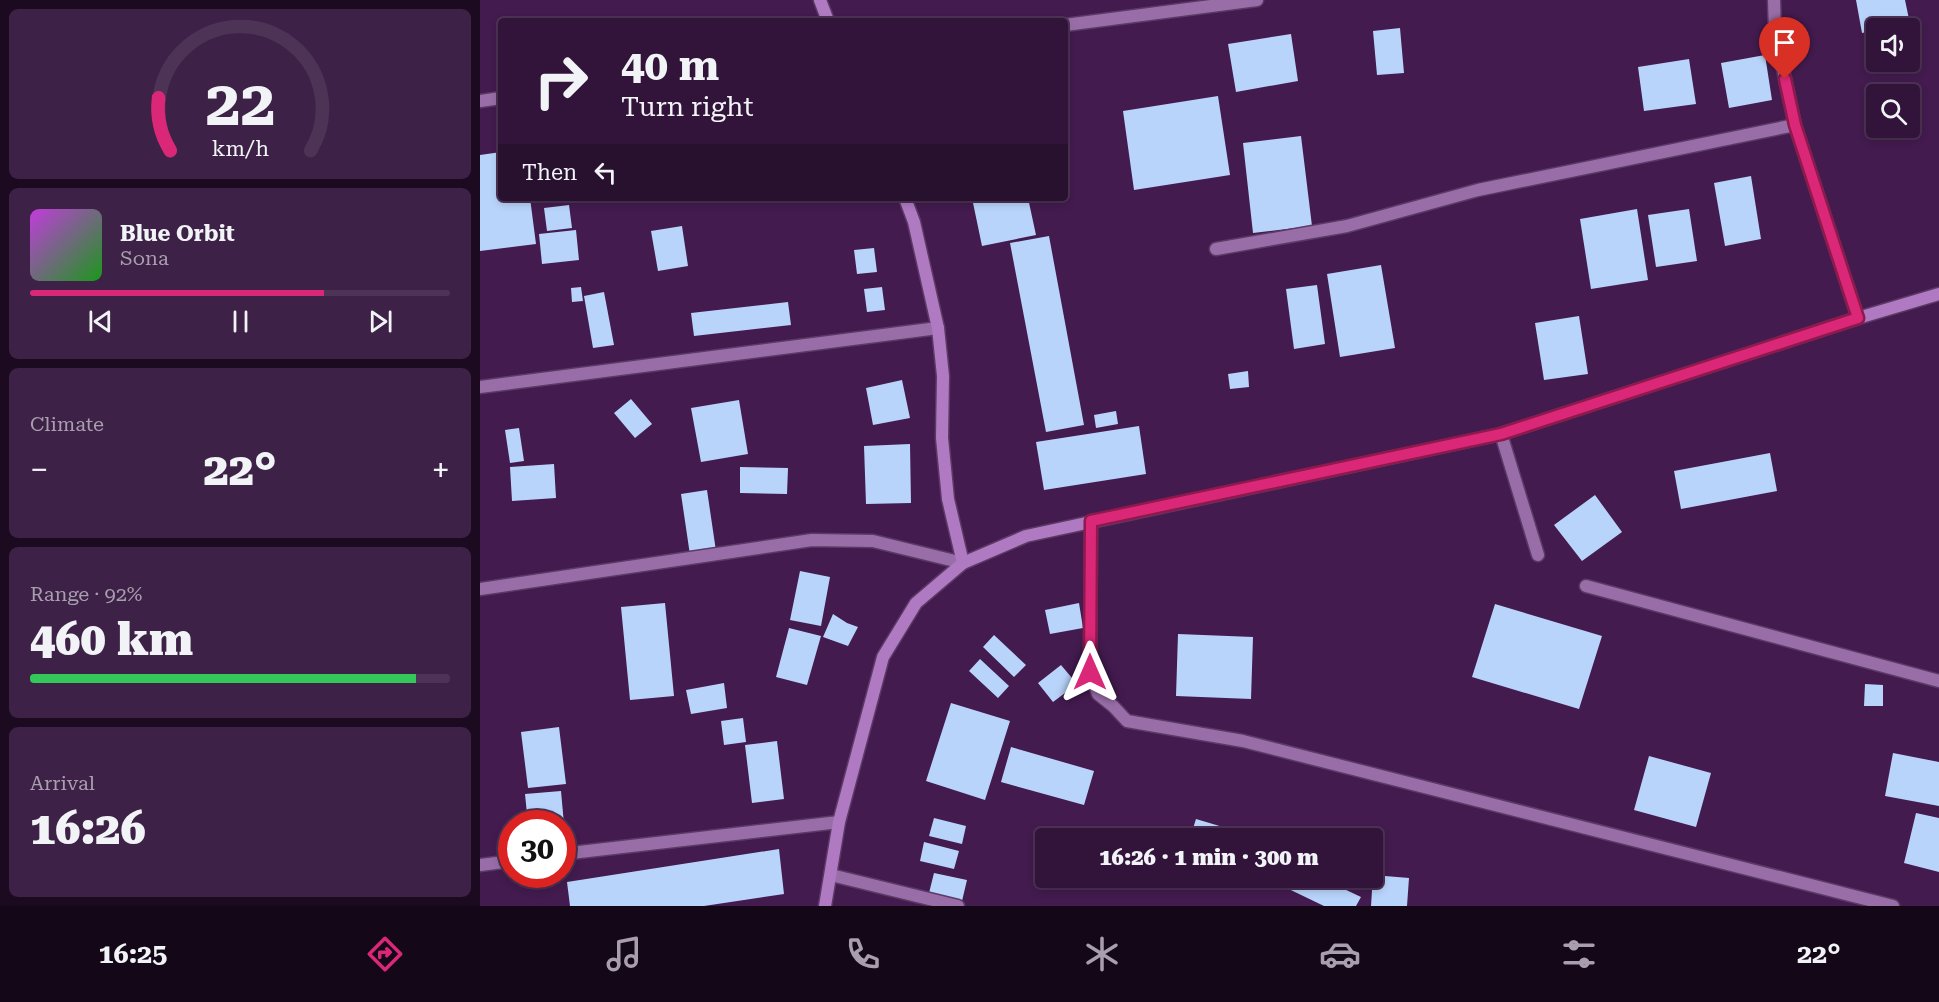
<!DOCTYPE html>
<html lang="en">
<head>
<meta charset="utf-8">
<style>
	:root { --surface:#32143b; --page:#3d2146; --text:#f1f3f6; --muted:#a89eaf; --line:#4d3355; --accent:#db2777 }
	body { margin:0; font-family:"Roboto Serif",serif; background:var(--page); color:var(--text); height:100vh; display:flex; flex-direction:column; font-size:22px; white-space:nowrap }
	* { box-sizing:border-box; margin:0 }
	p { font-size:20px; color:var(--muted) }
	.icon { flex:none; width:33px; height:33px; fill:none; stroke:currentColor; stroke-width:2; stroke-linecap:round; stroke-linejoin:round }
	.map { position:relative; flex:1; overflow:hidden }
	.drawer { display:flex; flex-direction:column; gap:9px; padding:9px; background:#1c0b20; width:480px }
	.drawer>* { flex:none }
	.banner { position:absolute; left:18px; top:18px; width:570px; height:183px; border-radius:6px; box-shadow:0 3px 9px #0003,0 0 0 2px var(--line); background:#32143b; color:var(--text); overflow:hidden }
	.buttons { position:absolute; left:1386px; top:18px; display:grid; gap:12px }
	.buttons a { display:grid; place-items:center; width:54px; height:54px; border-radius:6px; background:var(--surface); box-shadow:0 3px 9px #0003,0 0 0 2px var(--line); font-size:30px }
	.speed { position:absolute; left:18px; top:810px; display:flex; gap:12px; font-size:30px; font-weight:700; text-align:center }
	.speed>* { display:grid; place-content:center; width:78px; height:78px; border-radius:50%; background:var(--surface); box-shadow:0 3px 9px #0003,0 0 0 2px var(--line); line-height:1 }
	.speed .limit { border:9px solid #d22; background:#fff; color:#111 }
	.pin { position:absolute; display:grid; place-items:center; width:51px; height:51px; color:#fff; margin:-62px -26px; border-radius:50% 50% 50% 0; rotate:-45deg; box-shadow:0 0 6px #0007 }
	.pin .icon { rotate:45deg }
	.me { position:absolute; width:66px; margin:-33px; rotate:0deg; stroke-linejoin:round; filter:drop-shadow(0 0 4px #0008) }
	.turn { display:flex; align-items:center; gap:21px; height:126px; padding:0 24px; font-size:27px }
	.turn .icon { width:78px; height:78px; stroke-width:2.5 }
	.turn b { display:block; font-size:42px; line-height:51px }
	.then { display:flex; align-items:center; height:57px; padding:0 24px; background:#0003; gap:12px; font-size:22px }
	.big { font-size:45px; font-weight:800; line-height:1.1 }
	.drawer .card { flex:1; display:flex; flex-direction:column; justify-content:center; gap:9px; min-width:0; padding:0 21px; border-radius:9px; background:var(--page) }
	.drawer .dial { align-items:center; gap:0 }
	.dial svg { height:156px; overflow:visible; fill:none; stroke:var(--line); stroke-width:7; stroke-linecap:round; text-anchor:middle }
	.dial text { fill:var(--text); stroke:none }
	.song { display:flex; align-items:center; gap:18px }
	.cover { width:72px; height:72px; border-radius:9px; background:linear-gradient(135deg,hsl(290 70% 55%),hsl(120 70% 35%)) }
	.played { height:6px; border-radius:3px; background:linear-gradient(90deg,var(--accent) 70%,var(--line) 70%) }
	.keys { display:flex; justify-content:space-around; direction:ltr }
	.heat { display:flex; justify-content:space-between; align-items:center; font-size:33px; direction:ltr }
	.charge { height:9px; border-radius:4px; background:linear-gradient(90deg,#34c759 92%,var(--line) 0) }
	.trip { position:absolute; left:555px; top:828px; width:348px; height:60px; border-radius:6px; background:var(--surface); box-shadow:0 3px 9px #0003,0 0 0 2px var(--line); font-weight:800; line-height:60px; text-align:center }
	.dock { display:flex; height:96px; justify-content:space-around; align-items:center; background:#140818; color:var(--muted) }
	.dock .icon { width:42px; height:42px }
	.dock .active { color:var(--accent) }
	.dock b { font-size:27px; color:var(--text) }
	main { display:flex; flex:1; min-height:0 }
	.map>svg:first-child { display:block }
	.building { fill:#b9d4fb }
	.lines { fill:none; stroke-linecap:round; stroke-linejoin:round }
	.street-casing { stroke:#5c3a66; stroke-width:15 }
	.secondary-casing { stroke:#5c3a66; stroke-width:15 }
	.street { stroke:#996ea8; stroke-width:12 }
	.secondary { stroke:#b07ac2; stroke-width:12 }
	.route-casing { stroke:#8e194d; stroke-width:15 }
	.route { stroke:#db2777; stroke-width:10 }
</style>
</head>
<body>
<main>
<section class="drawer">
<div class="card dial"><svg viewBox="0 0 100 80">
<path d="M14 69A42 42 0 1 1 86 69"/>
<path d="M14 69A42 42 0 0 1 8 42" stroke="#db2777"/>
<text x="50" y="56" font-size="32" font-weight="700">22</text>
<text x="50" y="72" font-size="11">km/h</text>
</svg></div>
<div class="card">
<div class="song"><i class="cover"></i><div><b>Blue Orbit</b><p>Sona</p></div></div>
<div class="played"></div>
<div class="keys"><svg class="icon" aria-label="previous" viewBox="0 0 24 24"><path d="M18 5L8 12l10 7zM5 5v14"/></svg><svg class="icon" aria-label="pause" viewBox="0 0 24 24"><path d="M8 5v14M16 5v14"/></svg><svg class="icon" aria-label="next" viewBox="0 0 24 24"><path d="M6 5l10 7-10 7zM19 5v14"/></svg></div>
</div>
<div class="card"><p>Climate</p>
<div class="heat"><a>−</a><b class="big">22°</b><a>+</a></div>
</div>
<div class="card"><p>Range · 92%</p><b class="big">460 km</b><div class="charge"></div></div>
<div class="card"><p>Arrival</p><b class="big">16:26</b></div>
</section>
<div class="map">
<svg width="1459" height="906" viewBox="0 0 1459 906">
	<rect width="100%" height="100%" fill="#431b4f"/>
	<path class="building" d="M 1376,0 L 1425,0 L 1430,24 L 1396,28 L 1396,30 L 1382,33 Z
		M 920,28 L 924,73 L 897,75 L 893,31 Z
		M 811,34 L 818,81 L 756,92 L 748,44 Z
		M 1285,55 L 1292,100 L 1249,108 L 1241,63 Z
		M 1209,59 L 1216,104 L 1164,111 L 1158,67 Z
		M 738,96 L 750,175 L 654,190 L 643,111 Z
		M 821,136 L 832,226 L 773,233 L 763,143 Z
		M 21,152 L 21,198 L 50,198 L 56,244 L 0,251 L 0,155 Z
		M 1271,176 L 1281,239 L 1245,246 L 1234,183 Z
		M 492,198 L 548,198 L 556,235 L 502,246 Z
		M 89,205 L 92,228 L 67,231 L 64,208 Z
		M 1157,209 L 1168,280 L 1111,289 L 1100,219 Z
		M 1209,209 L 1217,261 L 1176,267 L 1168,215 Z
		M 202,226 L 208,266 L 178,271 L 171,231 Z
		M 96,230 L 99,260 L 62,264 L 59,234 Z
		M 569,236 L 604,425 L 566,432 L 530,243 Z
		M 394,248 L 397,272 L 377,274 L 374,250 Z
		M 901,265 L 915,348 L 860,357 L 847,274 Z
		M 837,285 L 845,344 L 814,349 L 806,289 Z
		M 101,287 L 103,301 L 92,302 L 91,288 Z
		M 402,287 L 405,310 L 387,312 L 384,289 Z
		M 124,292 L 134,345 L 113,348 L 104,296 Z
		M 308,302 L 311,325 L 214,336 L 211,313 Z
		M 1099,316 L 1108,374 L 1064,380 L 1055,323 Z
		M 768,371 L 769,387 L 750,389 L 748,374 Z
		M 422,380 L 430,418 L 393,425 L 386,388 Z
		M 151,399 L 172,424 L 155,438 L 134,413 Z
		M 259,400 L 268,454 L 221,462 L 211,408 Z
		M 636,411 L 638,424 L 616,428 L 614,415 Z
		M 659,426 L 666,474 L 564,490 L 556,442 Z
		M 39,428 L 44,461 L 30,463 L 25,430 Z
		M 430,444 L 431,503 L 386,504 L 384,446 Z
		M 1290,453 L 1297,491 L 1201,509 L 1194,471 Z
		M 74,464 L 76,498 L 32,501 L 30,467 Z
		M 260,467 L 308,468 L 307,494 L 260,493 Z
		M 227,490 L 236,551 L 210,555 L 201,494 Z
		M 1115,495 L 1142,532 L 1102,561 L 1074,525 Z
		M 320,571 L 350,577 L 341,626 L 310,620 Z
		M 185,603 L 194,696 L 150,700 L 141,607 Z
		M 599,603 L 603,628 L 570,634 L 565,610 Z
		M 1015,604 L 1122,636 L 1099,709 L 992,677 Z
		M 353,614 L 367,623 L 378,627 L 368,646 L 343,637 Z
		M 309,628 L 341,636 L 327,685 L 296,677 Z
		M 698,634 L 773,637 L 771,699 L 696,696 Z
		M 514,635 L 546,665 L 534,677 L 503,647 Z
		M 500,659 L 529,686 L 518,698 L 489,671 Z
		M 581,665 L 597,684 L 573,702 L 558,683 Z
		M 244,683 L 247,708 L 211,714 L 206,690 Z
		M 1385,684 L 1403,685 L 1403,706 L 1384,706 Z
		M 471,703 L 530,721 L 505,800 L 446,781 Z
		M 263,718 L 266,742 L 244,745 L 241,721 Z
		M 79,727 L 86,784 L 48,788 L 41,732 Z
		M 297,741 L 304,799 L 272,803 L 265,745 Z
		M 531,747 L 614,771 L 604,805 L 521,782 Z
		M 1413,753 L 1459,762 L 1459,806 L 1405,796 Z
		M 1169,756 L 1231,773 L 1216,827 L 1154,810 Z
		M 81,791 L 84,824 L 48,824 L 45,794 Z
		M 1436,813 L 1459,818 L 1459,872 L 1424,863 Z
		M 454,818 L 486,826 L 482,844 L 449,836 Z
		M 716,819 L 780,838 L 710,838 Z
		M 444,842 L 479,851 L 474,869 L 440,861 Z
		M 299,849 L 304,894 L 224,906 L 90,906 L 87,882 Z
		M 454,873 L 487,880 L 482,901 L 449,893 Z
		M 893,875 L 929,878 L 927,906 L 891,906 Z
		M 789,878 L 841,878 L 881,897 L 876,906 L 844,906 L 788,879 Z"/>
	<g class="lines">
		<defs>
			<path id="street" d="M 1294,0 L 1295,32 L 1315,125 L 1378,318
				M 585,25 L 777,0
				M 0,101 L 21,98
				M 736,249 L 867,226 L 998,190 L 1315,125
				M 0,387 L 458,328
				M 1021,434 L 1058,555
				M 611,521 L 610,672 L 618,694 L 633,706 L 647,721 L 763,741 L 1413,906
				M 1106,586 L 1459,681
				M 0,589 L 332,540 L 393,541 L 483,563
				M 82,854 L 359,822
				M 0,865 L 32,861
				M 351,875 L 478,906"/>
			<path id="secondary" d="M 340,0 L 348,21
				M 425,198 L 434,222 L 458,328 L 463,376 L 462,438 L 468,499 L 483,563
				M 345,906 L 359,822 L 403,657 L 436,603 L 483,563 L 546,536 L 1021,434 L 1378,318 L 1459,294"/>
		</defs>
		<use href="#street" class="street-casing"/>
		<use href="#secondary" class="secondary-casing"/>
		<use href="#street" class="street"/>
		<use href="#secondary" class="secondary"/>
	</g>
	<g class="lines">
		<defs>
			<path id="route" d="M 610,672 L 611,521 L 1021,434 L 1378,318 L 1315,125 L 1305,79"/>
		</defs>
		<use href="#route" class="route-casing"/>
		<use href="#route" class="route"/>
	</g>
</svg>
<div class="buttons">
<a><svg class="icon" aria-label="sound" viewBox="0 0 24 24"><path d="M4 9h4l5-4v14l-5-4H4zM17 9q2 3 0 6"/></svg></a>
<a><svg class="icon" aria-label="search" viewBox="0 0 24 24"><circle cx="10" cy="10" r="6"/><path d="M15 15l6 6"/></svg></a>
</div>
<div class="speed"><div class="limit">30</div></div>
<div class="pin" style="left:1305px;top:79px;background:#d93025"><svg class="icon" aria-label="arrive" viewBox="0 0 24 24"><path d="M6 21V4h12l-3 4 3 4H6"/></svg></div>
<svg class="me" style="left:610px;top:672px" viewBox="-20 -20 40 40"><path d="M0-17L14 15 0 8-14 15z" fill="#db2777" stroke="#fff" stroke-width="4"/></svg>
<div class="trip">16:26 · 1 min · 300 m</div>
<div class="banner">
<div class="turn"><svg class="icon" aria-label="right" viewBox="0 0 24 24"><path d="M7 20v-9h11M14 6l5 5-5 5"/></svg><div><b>40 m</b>Turn right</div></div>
<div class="then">Then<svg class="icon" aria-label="left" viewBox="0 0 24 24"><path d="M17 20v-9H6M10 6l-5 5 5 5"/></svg></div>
</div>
</div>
</main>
<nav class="dock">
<b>16:25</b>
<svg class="icon active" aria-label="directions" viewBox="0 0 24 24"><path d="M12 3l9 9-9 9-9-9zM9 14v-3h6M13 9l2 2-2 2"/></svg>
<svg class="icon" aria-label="music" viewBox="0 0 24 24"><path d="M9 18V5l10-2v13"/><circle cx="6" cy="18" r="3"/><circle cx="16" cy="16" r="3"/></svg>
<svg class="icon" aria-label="phone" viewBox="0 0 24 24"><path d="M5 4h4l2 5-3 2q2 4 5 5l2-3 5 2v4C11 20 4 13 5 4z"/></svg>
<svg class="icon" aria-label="climate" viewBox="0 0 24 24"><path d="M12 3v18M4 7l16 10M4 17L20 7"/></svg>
<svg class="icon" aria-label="car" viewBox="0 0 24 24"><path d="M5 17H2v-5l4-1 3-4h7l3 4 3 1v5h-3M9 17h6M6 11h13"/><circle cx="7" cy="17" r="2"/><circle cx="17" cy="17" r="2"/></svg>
<svg class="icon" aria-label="filters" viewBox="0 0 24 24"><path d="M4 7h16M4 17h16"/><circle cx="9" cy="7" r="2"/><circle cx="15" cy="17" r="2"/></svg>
<b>22°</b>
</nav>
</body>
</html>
